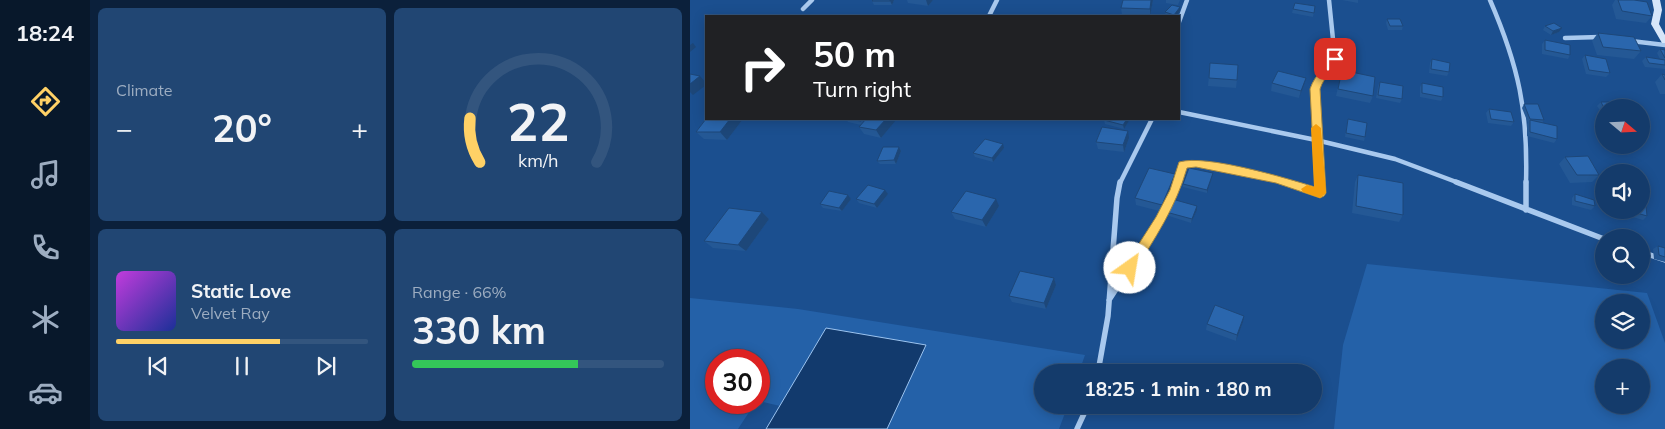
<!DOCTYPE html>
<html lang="en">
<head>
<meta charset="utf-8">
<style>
	:root { --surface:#143b6b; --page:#214673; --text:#f1f3f6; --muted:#9dadc1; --line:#33557e; --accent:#ffd166 }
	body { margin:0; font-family:Mulish,sans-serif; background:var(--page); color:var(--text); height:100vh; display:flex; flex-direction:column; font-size:19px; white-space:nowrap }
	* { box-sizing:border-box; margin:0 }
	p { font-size:16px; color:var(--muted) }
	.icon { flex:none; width:28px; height:28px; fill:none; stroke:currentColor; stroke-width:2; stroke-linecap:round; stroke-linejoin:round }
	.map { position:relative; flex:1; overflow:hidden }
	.drawer { display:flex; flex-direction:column; gap:8px; padding:8px; background:#0b203b; width:600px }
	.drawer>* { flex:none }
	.top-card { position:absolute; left:15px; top:15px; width:475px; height:105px; border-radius:0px; box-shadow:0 2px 12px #0003,0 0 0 1px var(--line); background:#202124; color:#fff; overflow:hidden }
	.needle { width:32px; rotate:109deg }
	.fabs { position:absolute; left:905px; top:99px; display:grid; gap:10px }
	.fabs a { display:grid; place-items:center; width:55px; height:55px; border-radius:50%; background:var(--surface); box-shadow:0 2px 12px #0003,0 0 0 1px var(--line); font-size:25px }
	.speed { position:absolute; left:15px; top:349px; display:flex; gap:10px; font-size:25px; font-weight:700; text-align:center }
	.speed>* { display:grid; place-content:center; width:65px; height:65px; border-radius:50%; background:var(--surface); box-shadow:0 2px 12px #0003,0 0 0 1px var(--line); line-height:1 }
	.speed .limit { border:8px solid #d22; background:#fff; color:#111 }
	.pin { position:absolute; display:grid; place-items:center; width:42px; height:42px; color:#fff; margin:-21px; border-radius:10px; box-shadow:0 2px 8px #0006 }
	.me { position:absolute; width:55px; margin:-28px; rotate:32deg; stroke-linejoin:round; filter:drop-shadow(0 0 4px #0008) }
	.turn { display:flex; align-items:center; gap:18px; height:105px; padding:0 25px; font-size:22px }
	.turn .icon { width:65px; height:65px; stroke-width:2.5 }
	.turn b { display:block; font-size:35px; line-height:42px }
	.big { font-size:38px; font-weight:700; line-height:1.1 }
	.drawer .tile { flex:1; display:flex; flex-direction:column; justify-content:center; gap:8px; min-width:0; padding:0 18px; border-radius:8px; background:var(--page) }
	.drawer .dial { align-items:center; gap:0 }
	.dial svg { height:130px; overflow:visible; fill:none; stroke:var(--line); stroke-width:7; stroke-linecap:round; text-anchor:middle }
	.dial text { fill:var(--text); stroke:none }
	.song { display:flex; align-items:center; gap:15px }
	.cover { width:60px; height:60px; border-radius:8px; background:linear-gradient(135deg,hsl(290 70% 55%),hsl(230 70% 35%)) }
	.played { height:5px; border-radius:2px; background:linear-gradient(90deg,var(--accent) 65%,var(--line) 65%) }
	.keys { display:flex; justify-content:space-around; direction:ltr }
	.heat { display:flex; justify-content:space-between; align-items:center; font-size:28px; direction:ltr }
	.charge { height:8px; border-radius:4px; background:linear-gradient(90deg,#34c759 66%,var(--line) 0) }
	.drawer .tiles { flex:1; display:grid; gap:8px; grid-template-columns:repeat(2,1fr) }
	.trip { position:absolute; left:344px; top:364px; width:288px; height:50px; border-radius:25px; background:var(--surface); box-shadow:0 2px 12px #0003,0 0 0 1px var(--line); font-weight:700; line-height:50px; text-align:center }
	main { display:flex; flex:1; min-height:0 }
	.tab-bar { display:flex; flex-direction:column; width:90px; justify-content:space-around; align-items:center; background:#08182b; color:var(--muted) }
	.tab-bar .icon { width:35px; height:35px }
	.tab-bar .active { color:var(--accent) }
	.tab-bar b { font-size:22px; color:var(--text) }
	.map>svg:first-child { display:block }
	.green { fill:#2461a8; fill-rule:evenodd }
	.water { fill:#123a6d; stroke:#9cc4f0 }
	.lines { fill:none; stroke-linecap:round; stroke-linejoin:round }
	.street-far1 { stroke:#a9c9ee; stroke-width:4.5 }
	.street { stroke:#a9c9ee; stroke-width:5.5 }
	.secondary { fill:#d6e6fa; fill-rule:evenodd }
	.wall { fill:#245895 }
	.shaded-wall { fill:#1d4779 }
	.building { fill:#2a66ad; stroke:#1d4779 }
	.route { fill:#ffd166; stroke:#a68842 }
	.slow { fill:#f59e0b }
</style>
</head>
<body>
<main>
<nav class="tab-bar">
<b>18:24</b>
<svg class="icon active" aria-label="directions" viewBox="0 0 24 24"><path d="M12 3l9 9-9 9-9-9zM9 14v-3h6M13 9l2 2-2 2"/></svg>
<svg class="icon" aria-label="music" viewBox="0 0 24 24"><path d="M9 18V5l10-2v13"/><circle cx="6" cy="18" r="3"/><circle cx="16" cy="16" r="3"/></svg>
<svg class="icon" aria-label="phone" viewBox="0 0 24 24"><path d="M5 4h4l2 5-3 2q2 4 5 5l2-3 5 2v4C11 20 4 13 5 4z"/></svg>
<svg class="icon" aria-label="climate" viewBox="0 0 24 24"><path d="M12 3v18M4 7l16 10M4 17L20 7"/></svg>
<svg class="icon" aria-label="car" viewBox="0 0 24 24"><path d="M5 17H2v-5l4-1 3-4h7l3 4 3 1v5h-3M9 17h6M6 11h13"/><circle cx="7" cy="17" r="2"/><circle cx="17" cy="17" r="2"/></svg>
</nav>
<section class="drawer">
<div class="tiles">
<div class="tile"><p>Climate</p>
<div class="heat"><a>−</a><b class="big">20°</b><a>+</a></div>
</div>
<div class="tile dial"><svg viewBox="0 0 100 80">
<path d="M14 69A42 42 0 1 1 86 69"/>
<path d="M14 69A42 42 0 0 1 8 42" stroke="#ffd166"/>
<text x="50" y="56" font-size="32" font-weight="700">22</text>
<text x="50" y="72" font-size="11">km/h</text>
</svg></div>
<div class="tile">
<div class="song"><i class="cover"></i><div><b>Static Love</b><p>Velvet Ray</p></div></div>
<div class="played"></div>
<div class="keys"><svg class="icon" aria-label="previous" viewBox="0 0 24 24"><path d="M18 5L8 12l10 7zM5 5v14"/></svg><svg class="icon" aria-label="pause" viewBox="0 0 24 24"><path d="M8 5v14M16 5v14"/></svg><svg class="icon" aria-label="next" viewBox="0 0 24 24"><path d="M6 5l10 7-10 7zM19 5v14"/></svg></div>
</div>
<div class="tile"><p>Range · 66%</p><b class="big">330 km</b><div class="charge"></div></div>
</div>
</section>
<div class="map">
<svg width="975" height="429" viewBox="0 0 975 429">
	<rect width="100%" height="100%" fill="#1b4f8f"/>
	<path class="green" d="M 677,264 L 957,293 L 975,343 L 975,429 L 644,429 L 653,345 ZM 914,302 L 951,302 L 951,340 L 914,340 ZM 914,368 L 951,368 L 951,405 L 914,405 Z
		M 0,298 L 108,309 L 395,355 L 389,372 L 352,372 L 352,405 L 378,405 L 369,429 L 188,429 L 69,401 L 69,360 L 26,360 L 26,402 L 65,403 L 48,429 L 0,429 Z"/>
	<path class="water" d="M 136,328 L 236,345 L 197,429 L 76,429 Z"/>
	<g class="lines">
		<path class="street-far1" d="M 800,0 C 829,67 838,111 836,183
			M 113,9 L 122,0
			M 299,16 L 307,0
			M 489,22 L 497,0
			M 875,38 L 910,37
			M 941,41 L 975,45
			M 489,112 L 626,140 L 705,159 L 769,183
			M 430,183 L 462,119
			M 487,183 L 493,165 L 506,163 L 600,183
			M 630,183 L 625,89 L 628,80 L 645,59 L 639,0"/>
		<path class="street" d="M 596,182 L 630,193 L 629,182
			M 766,182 L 914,239
			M 836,210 L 836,182
			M 951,252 L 975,260
			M 419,300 L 461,235 L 487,182
			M 408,372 L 418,316 L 427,198 L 430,182
			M 387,429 L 398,405"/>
		<path class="secondary" d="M 962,0 L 970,0 L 972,10 L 969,24 L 975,35 L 975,43 L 972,43 L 961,24 L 964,10 Z"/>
	</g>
	<path class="wall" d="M 204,0 L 202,5 L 184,5 L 182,1 Z
		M 217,0 L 243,0 L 238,6 L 218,3 Z
		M 433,0 L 463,0 L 460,16 L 432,15 L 431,8 Z
		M 476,0 L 490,0 L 488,5 L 476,3 Z
		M 652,0 L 668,0 L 668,3 Z
		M 925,0 L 944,0 L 962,16 L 956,23 L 926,19 L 922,5 Z
		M 625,6 L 623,17 L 602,13 L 603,9 Z
		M 490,11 L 486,16 L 476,16 L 475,12 Z
		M 697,19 L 713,26 L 712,30 L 698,30 L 696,23 Z
		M 855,26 L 872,28 L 869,32 L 861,35 L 853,30 Z
		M 908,33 L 951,51 L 944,59 L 907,55 L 902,41 Z
		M 855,40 L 880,55 L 878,59 L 852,54 L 852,44 Z
		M 970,49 L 975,50 L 975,69 L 955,67 L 952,61 L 956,57 L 970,59 L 967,53 Z
		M 895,55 L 920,73 L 916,77 L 896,74 L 892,59 Z
		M 742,59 L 759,72 L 757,76 L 739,73 L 740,63 Z
		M 520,63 L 547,80 L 546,88 L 518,86 Z
		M 652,70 L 683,96 L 680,103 L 646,96 Z
		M 972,74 L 975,75 L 975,94 L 970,94 L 965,82 Z
		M 690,82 L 712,99 L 710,103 L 686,98 L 688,86 Z
		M 582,83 L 614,85 L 609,98 L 581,91 Z
		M 732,83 L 753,97 L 751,101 L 730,97 L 730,87 Z
		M 911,102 L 914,108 L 914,116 L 907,106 Z
		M 834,104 L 854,120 L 852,123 L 867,139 L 864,143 L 837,136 L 837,124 L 838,123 L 832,108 Z
		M 799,109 L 824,122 L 821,126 L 798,123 L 796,113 Z
		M 53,119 L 37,140 L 14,139 L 6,132 Z
		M 156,119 L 207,119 L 191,138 L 174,134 L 169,127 L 171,125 L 158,122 Z
		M 415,119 L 440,119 L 434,129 L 415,124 L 414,120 Z
		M 658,119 L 675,137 L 674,141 L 655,137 L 657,123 Z
		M 439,138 L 434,152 L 408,149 L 406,142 Z
		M 209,147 L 211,151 L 206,164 L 190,164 L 187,161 Z
		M 314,148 L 303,162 L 285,157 L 283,153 Z
		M 875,157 L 909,175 L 902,182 L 880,183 L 869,164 Z
		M 485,174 L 485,182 L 473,212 L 446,205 L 445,198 Z
		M 668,175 L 713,215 L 709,222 L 662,213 L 665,182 Z
		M 522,177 L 517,193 L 493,187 L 493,184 Z
		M 198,194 L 187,208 L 169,203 L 166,199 Z
		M 885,194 L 905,206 L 901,210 L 882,205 L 882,198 Z
		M 158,195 L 161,199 L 152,211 L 133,208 L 130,204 Z
		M 309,206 L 296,227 L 265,219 L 261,212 Z
		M 507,210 L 501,223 L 476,215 L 476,212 Z
		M 936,210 L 951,210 L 957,216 L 953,220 L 936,215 Z
		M 72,212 L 79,219 L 56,251 L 23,248 L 14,241 Z
		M 968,246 L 975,248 L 975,262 L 964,259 L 963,249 Z
		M 364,278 L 366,285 L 356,309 L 322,302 L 319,296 Z
		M 553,322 L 546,341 L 516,330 L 517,324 Z"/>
	<path class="shaded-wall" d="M 200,0 L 204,0 L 202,5 L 200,1 Z
		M 236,0 L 243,0 L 238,6 Z
		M 461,0 L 463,0 L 460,16 L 460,9 Z
		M 490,7 L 490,11 L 486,16 L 484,16 L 484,15 Z
		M 872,28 L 869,32 L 861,35 L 863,31 Z
		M 3,43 L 6,47 L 0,52 L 0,45 Z
		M 10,76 L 16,83 L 16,85 L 3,95 L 0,92 L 0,84 Z
		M 616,78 L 614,85 L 609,98 L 611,91 Z
		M 40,119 L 53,119 L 37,140 L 30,132 Z
		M 196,119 L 207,119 L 191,138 L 186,130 Z
		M 437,119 L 440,119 L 434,129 L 433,125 Z
		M 438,131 L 439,138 L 434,152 L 433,145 Z
		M 313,144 L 314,148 L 303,162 L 302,158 Z
		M 209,147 L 211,151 L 206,164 L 204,160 Z
		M 523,173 L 522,177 L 517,193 L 517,190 Z
		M 485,174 L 485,182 L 473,212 L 472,205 Z
		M 195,190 L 198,194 L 187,208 L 184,204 Z
		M 158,195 L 161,199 L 152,211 L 149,208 Z
		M 306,199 L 309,206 L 296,227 L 292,220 Z
		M 507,206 L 507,210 L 501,223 L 502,219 Z
		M 72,212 L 79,219 L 56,251 L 48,245 Z
		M 364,278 L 366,285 L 356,309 L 354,303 Z
		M 554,316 L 553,322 L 546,341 L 547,335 Z"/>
	<path class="building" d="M 183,0 L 200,0 L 200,1 L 182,1 Z
		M 433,0 L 461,0 L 460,9 L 431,8 Z
		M 928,0 L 944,0 L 957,2 L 962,16 L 932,11 Z
		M 605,3 L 625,6 L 624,13 L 603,9 Z
		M 482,5 L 490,7 L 484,15 L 475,12 Z
		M 697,19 L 710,19 L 713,26 L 700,26 Z
		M 864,23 L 872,28 L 863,31 L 855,26 Z
		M 908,33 L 944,37 L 951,51 L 913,47 Z
		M 855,40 L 880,45 L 880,55 L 855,50 Z
		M 970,49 L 975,50 L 975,58 Z
		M 895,55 L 916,59 L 920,73 L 899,70 Z
		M 956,57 L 975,60 L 975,65 L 959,63 Z
		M 742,59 L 760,63 L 759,72 L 741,69 Z
		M 520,63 L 548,65 L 547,80 L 519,78 Z
		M 652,70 L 685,77 L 683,96 L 648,89 Z
		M 588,71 L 616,78 L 611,91 L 582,83 Z
		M 0,74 L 10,76 L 0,84 Z
		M 972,74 L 975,75 L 975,80 Z
		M 690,82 L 713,86 L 712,99 L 688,95 Z
		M 732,83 L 753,87 L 753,97 L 732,93 Z
		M 911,102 L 929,102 L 932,108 L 914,108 Z
		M 834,104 L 848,104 L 854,120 L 840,119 Z
		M 799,109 L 821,112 L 824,122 L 801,119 Z
		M 16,119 L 40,119 L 30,132 L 6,132 Z
		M 157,119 L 173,119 L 171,121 Z
		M 176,119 L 196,119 L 186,130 L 169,127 Z
		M 415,119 L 437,119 L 433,125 L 414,120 Z
		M 658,119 L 677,123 L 675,137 L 656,133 Z
		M 840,120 L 867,126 L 867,139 L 840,132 Z
		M 412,127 L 438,131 L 433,145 L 406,142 Z
		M 295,139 L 313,144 L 302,158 L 283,153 Z
		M 193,147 L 209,147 L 204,160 L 187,161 Z
		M 898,156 L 909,175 L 887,175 L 875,157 Z
		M 459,168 L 485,174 L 472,205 L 445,198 Z
		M 499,168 L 523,173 L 517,190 L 493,184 Z
		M 668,175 L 713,183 L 713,215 L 666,206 Z
		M 178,185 L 195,190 L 184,204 L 166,199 Z
		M 139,191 L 158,195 L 149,208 L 130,204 Z
		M 276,191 L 306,199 L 292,220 L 261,212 Z
		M 885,194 L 904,200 L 905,206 L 885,201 Z
		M 951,194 L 955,195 L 957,216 L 940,211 L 940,210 L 951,210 Z
		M 482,199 L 507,206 L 502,219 L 476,212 Z
		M 39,208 L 72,212 L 48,245 L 14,241 Z
		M 968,246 L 975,248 L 975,257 L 969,255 Z
		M 330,271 L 364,278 L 354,303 L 319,296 Z
		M 525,305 L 554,316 L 547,335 L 517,324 Z"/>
	<path class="route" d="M 645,56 L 649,59 C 644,71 634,76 630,89 L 636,193 L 634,196 L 630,198 L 586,183 L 506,167 L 497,168 C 486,207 465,238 444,272 L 440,273 L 436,272 L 434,268 L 436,264 L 466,217 L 480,190 L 489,162 C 516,154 596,178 625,187 L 620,89 C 626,72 634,71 642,57 Z"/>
	<path class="slow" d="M 626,124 L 631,128 L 636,193 L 630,198 L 613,192 L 611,189 L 617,185 L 624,187 L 621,128 Z"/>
</svg>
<div class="fabs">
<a><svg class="needle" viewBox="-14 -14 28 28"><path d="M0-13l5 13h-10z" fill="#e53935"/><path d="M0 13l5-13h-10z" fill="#9dadc1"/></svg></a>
<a><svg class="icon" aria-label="sound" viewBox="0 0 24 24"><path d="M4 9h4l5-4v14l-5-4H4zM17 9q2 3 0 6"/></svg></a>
<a><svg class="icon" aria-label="search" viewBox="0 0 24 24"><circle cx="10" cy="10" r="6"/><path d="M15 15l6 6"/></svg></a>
<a><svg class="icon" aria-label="layers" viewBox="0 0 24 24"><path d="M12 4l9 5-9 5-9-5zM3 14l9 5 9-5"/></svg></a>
<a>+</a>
</div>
<div class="speed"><div class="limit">30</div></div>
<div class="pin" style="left:645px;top:59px;background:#d93025"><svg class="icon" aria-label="arrive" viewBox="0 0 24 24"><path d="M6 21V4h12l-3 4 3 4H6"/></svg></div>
<svg class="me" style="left:440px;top:268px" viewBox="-20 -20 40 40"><circle r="19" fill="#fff"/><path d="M0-13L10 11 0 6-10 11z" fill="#ffd166"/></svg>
<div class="trip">18:25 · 1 min · 180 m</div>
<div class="top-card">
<div class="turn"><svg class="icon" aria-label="right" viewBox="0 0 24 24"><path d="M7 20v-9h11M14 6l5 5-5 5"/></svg><div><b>50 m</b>Turn right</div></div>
</div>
</div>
</main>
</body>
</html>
